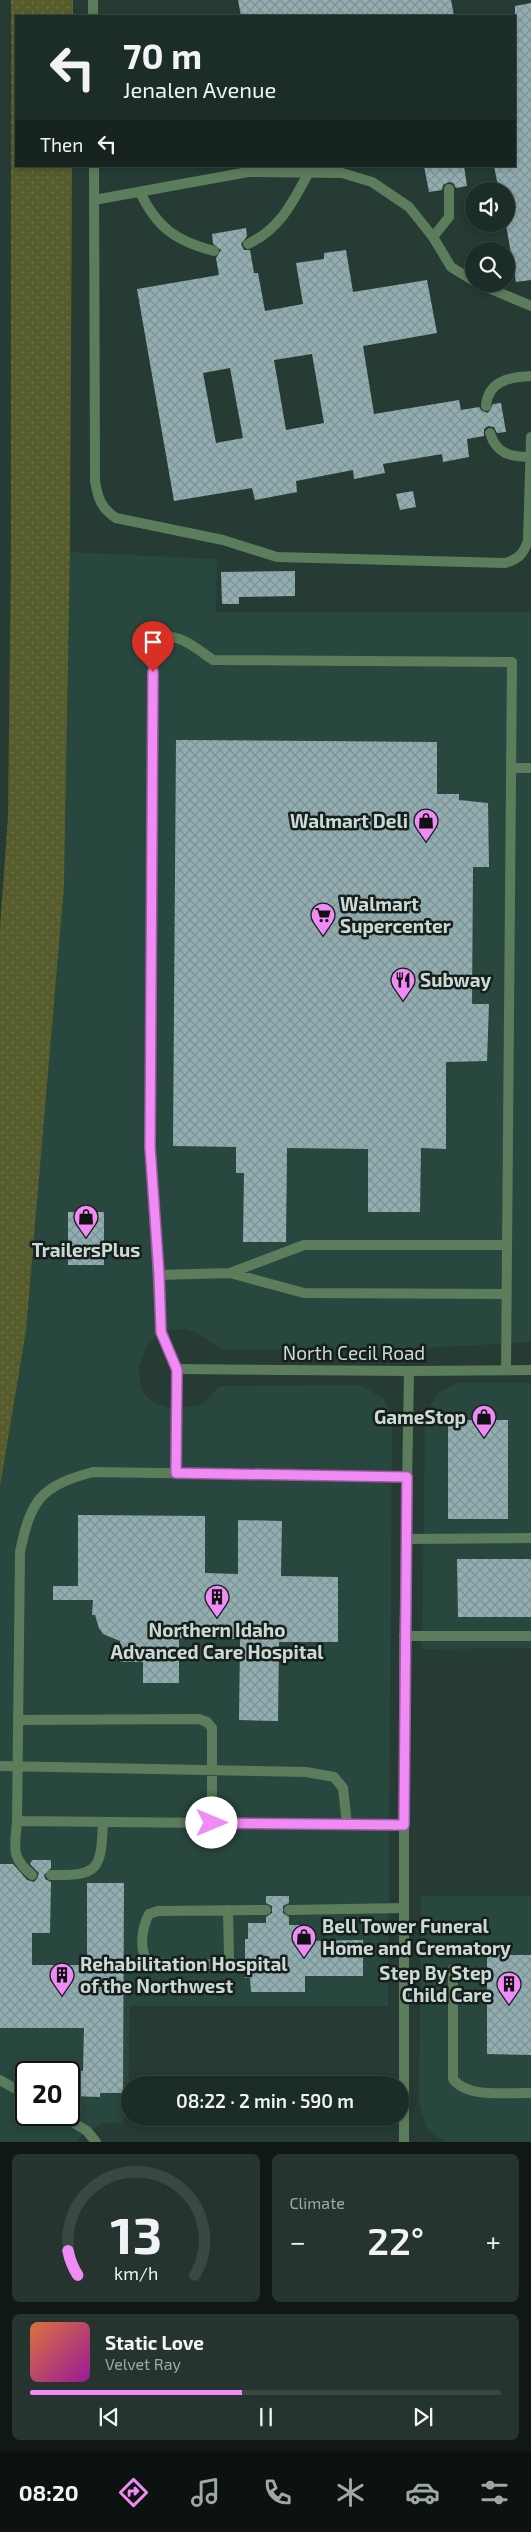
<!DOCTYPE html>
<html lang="en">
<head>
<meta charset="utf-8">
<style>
	:root { --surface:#1c2c27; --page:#25342f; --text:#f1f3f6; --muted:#a0a7a7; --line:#3a4844; --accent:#f08bf6 }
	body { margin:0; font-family:"Exo 2",sans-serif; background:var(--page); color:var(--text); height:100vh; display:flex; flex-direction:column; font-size:19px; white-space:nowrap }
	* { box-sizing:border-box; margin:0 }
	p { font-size:16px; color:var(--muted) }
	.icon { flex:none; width:28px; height:28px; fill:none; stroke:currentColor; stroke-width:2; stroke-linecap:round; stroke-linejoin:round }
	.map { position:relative; height:2142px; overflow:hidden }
	.side { display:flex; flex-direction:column; gap:12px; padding:12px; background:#0f1815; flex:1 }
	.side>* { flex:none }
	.hud { position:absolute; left:15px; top:15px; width:501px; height:152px; border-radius:0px; box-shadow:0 2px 8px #0003,0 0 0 1px var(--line); background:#1c2c27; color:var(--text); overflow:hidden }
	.controls { position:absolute; left:465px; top:182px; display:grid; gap:10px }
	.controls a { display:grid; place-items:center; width:50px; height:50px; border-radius:50%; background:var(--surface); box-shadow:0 2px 8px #0003,0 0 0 1px var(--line); font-size:25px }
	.speed { position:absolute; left:15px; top:2061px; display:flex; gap:10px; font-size:25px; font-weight:700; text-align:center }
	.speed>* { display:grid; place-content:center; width:65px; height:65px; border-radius:50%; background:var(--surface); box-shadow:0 2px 8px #0003,0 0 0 1px var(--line); line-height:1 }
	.speed .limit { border:2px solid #111; border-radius:8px; background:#fff; color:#111 }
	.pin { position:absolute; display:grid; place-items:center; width:42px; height:42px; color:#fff; margin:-51px -21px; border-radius:50% 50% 50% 0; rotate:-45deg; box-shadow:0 0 5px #0007 }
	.pin .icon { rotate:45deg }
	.me { position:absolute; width:55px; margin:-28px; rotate:90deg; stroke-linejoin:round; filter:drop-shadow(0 0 4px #0008) }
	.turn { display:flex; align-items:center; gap:18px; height:105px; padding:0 25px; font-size:22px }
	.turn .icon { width:65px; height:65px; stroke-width:2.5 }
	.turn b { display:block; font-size:35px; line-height:42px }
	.then { display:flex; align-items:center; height:48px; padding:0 25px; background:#0003; gap:10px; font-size:19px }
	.big { font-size:38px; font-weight:600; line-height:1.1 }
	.side .widget { flex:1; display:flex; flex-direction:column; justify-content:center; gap:8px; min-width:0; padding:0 18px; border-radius:8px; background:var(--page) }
	.side .dial { align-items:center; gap:0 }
	.dial svg { height:130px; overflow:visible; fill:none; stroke:var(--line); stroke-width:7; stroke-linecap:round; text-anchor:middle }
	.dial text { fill:var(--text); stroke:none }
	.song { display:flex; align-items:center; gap:15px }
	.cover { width:60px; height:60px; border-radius:8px; background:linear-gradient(135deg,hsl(20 70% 55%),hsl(300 70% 35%)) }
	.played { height:5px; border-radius:2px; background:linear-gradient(90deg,var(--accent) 45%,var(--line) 45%) }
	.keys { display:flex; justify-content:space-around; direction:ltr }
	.heat { display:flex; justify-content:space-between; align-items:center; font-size:28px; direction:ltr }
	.side .tiles { flex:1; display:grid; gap:12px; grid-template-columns:1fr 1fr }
	.widget:last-child { grid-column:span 2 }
	.trip { position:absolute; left:121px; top:2076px; width:288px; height:50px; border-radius:25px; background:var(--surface); box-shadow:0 2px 8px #0003,0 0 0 1px var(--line); font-weight:600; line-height:50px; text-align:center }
	.tab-bar { display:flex; height:80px; justify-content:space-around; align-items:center; background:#0b1210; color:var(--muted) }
	.tab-bar .icon { width:35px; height:35px }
	.tab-bar .active { color:var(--accent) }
	.tab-bar b { font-size:22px; color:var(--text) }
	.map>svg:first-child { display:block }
	.built { fill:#28473f; fill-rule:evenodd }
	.grass { fill:url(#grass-dots) }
	.building { fill:url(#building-cross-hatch); fill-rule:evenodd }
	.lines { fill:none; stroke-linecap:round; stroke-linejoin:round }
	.service { stroke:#5b7d5b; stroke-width:10 }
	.minor { stroke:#5b7d5b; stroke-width:10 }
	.tertiary { stroke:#5b7d5b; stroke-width:10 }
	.route-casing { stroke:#9c5aa0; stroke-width:12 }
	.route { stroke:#f08bf6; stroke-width:9 }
	.labels { text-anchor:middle; stroke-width:5; stroke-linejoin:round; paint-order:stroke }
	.poi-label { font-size:19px; font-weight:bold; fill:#ccd9d5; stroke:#161f1c; text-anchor:start }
	.street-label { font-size:19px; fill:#ccd9d5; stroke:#161f1c }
</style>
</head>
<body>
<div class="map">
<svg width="531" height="2142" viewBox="0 0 531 2142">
	<defs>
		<pattern id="grass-dots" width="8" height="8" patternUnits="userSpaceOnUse" patternTransform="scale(1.25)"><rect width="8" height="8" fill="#565c2b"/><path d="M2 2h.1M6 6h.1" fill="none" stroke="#6d7349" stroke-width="1.8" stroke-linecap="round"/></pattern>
		<pattern id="building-cross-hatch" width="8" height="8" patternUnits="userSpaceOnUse" patternTransform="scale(1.25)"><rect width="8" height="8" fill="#92adb0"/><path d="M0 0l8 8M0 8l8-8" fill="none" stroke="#7d9294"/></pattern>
	</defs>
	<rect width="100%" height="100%" fill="#253b34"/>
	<path class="built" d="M 70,552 L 217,559 L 216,612 L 531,612 L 531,1342 L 407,1349 L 223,1350 L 197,1333 L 186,1329 L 165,1330 L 147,1345 L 139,1367 L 141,1388 L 145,1395 L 156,1404 L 170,1408 L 198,1406 L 207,1400 L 217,1388 L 224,1386 L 360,1385 L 383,1398 L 390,1412 L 392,1432 L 388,2006 L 130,2006 L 128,2111 L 122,2123 L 103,2123 L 79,2138 L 78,2142 L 0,2142 L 0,1487 L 26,1331 L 64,886 ZM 26,2072 L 69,2072 L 69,2115 L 26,2115 Z
		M 457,1383 L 531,1383 L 531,1648 L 422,1649 L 425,1414 L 439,1392 Z
		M 421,1896 L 531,1896 L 531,2142 L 444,2142 L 427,2129 L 419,2103 Z"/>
	<path class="grass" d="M 11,0 L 73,0 L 73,16 L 16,16 L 16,166 L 72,166 L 70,552 L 64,886 L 26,1331 L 0,1487 L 0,928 L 8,816 L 11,552 Z"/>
	<path class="building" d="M 238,0 L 451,0 L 454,16 L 241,16 Z
		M 531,3 L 531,280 L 516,282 L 506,225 L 506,191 L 499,191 L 494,166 L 515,166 L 515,6 Z
		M 424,166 L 464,166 L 467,186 L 456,188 L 453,183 L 449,182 L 443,185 L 442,190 L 429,192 Z
		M 246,228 L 247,236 L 241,244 L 244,250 L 250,250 L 254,273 L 258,273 L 265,311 L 303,304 L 296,263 L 324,259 L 324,253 L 346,250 L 353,292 L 427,280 L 437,333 L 363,346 L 374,414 L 459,400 L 461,410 L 479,407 L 482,411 L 488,413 L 493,404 L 501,403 L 506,432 L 497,433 L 494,427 L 488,426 L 484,429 L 484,436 L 467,439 L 469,457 L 443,462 L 442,454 L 383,464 L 385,473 L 354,479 L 353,470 L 296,481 L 297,492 L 255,500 L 252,488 L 174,501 L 137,289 L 219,275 L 216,258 L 221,250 L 213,244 L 212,234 ZM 312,354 L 324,423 L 286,430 L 274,360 ZM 230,368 L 243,438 L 216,443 L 203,373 Z
		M 413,491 L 416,507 L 400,510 L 396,494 Z
		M 295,571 L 295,596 L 239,597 L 239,604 L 222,604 L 221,572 Z
		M 176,740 L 437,742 L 437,794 L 459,794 L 459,800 L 488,803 L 489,867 L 473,867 L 472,1004 L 489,1004 L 487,1061 L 446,1062 L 446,1149 L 421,1148 L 420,1212 L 368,1212 L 368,1149 L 287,1148 L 286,1242 L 243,1242 L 244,1173 L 236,1173 L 236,1147 L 173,1146 Z
		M 68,1212 L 104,1212 L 104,1265 L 68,1265 Z
		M 448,1420 L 508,1420 L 508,1519 L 448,1519 Z
		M 78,1515 L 205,1516 L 205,1573 L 238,1574 L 238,1520 L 282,1521 L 281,1576 L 338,1577 L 338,1642 L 279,1642 L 278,1721 L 239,1720 L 240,1639 L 179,1638 L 179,1683 L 143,1683 L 143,1662 L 120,1662 L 120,1641 L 103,1634 L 99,1628 L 95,1615 L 92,1615 L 93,1600 L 53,1600 L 53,1586 L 78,1586 Z
		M 457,1559 L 531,1559 L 531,1617 L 458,1617 Z
		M 32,1860 L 51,1860 L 51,1868 L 44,1875 L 45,1879 L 51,1882 L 50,1933 L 32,1933 L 32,1965 L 87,1965 L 87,1883 L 124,1883 L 123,2093 L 100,2093 L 100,2097 L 69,2096 L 69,2071 L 83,2071 L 84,2028 L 0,2028 L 0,1864 L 13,1864 L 27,1880 L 34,1882 L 37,1879 L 39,1873 L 30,1864 Z
		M 266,1896 L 289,1896 L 289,1903 L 283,1906 L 283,1913 L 289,1917 L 289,1925 L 304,1925 L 304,1941 L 363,1940 L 363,1976 L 305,1976 L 305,1992 L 251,1992 L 250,1978 L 245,1978 L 245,1939 L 248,1939 L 248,1923 L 266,1923 L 266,1917 L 272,1913 L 272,1906 L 266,1903 Z
		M 487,1955 L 531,1955 L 531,2055 L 487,2054 Z"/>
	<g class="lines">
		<path class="service" d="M 93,0 L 93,16
			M 94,166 L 95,481 C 98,499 101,508 116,518 L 223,540 L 277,557 L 505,563 C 519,559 523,554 528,541 L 531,437
			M 140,192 C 157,228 176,241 214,251
			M 433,237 L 449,217 L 449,189
			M 248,244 C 280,229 293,202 309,172
			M 486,406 C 488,381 509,377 531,376
			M 490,433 C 496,454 511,457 531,457
			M 511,768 L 531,768
			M 230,1273 L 304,1245 L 507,1245
			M 159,1275 L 230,1273 L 304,1293 L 506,1294
			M 176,1473 L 177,1369 L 161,1332 L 150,1147 L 153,655 L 160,637 C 180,633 197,649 213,660 L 512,662 L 506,1370
			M 406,1539 L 531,1538
			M 404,1636 L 531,1636
			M 18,1720 L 199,1719 L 207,1722 L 212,1728 L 212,1823
			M 0,1766 L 306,1772 L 334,1777 L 343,1788 L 347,1824
			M 17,1821 C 15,1847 10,1857 32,1875
			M 404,1825 L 17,1821 L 20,1552 C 31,1499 41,1486 93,1472 L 407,1477
			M 51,1875 C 99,1876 101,1870 103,1822
			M 228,1910 L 229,1958 C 211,1969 170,1964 149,1962 C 138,1951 142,1927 149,1914 L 158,1911 L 266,1910
			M 289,1910 L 404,1908
			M 453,1969 L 453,2079 C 468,2099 508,2092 531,2093
			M 0,2080 L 26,2095
			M 61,2115 L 87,2131 L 96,2142"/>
		<path class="minor" d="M 94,200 L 248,172 L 342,173 L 372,182 L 409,207 L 433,237 L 451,267 L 474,281
			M 479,284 L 531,306
			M 177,1369 L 409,1371 L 404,1659 L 404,2142"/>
		<path class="tertiary" d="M 409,1371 L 531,1370"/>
	</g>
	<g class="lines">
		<defs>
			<path id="route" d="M 153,672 L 150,1147 L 159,1274 L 161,1332 L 177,1370 L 176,1473 L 407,1477 L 404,1825 L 212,1823"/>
		</defs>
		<use href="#route" class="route-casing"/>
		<use href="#route" class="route"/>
	</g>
	<defs>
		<symbol id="shop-pin" viewBox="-11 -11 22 30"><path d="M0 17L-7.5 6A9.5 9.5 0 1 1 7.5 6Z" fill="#f08bf6" stroke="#161f1c"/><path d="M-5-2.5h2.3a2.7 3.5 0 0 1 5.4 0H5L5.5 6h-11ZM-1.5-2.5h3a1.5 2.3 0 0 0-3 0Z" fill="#111"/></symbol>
		<symbol id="supermarket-pin" viewBox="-11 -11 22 30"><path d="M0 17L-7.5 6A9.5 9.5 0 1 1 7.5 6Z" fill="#f08bf6" stroke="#161f1c"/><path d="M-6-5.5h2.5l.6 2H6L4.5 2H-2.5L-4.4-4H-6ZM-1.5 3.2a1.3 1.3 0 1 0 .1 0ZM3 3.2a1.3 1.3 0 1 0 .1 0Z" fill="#111"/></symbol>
		<symbol id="restaurant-pin" viewBox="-11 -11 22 30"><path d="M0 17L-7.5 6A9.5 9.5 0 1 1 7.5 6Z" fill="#f08bf6" stroke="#161f1c"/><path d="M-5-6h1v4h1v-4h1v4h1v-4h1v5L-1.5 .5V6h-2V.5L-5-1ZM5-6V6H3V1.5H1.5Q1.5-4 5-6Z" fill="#111"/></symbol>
		<symbol id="building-pin" viewBox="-11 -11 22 30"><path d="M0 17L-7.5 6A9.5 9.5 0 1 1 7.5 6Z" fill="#f08bf6" stroke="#161f1c"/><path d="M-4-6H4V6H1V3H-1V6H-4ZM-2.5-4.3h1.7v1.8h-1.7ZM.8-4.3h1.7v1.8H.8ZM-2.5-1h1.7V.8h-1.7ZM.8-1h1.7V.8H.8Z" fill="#111"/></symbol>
	</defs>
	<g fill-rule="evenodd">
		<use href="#shop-pin" x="412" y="807" width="28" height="38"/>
		<use href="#supermarket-pin" x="309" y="901" width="28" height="38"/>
		<use href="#restaurant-pin" x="389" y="966" width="28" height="38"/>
		<use href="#shop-pin" x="72" y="1203" width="28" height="38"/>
		<use href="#shop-pin" x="470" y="1403" width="28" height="38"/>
		<use href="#building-pin" x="203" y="1583" width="28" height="38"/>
		<use href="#shop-pin" x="290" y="1923" width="28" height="38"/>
		<use href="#building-pin" x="48" y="1961" width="28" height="38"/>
		<use href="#building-pin" x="495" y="1970" width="28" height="38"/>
	</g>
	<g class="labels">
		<g class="poi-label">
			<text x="408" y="828" text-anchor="end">Walmart Deli</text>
			<text x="340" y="911">Walmart<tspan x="340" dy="22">Supercenter</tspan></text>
			<text x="420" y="987">Subway</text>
			<text x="86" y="1257" text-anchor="middle">TrailersPlus</text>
			<text x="466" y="1424" text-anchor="end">GameStop</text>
			<text x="217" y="1637" text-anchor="middle">Northern Idaho<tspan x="217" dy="22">Advanced Care Hospital</tspan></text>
			<text x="322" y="1933">Bell Tower Funeral<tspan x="322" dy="22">Home and Crematory</tspan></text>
			<text x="80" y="1971">Rehabilitation Hospital<tspan x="80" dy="22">of the Northwest</tspan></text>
			<text x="492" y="1980" text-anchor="end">Step By Step<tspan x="492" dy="22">Child Care</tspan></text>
		</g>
		<g class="street-label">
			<text x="354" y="1360">North Cecil Road</text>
		</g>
	</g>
</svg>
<div class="controls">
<a><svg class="icon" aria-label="sound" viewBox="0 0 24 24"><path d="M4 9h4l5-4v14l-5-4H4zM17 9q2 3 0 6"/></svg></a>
<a><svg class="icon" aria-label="search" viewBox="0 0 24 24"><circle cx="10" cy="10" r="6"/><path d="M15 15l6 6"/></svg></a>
</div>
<div class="speed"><div class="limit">20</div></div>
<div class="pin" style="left:153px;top:672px;background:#d93025"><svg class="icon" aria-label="arrive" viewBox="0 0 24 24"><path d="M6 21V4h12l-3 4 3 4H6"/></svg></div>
<svg class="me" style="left:212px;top:1823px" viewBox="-20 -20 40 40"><circle r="19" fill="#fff"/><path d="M0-13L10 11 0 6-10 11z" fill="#f08bf6"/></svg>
<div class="trip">08:22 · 2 min · 590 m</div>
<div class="hud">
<div class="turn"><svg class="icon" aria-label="left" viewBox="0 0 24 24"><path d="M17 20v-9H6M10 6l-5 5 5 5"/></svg><div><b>70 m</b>Jenalen Avenue</div></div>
<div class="then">Then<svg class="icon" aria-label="left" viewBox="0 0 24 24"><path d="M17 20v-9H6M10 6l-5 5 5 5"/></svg></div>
</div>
</div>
<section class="side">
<div class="tiles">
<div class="widget dial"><svg viewBox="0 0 100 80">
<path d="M14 69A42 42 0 1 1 86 69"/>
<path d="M14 69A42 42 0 0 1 8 54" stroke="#f08bf6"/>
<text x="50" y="56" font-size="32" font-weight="700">13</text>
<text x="50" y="72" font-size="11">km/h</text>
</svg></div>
<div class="widget"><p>Climate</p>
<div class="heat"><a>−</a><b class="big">22°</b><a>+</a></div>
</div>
<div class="widget">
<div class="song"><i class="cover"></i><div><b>Static Love</b><p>Velvet Ray</p></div></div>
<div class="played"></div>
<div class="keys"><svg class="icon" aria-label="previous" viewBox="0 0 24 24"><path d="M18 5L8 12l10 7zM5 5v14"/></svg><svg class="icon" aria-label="pause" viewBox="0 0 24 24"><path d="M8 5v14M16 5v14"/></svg><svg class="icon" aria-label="next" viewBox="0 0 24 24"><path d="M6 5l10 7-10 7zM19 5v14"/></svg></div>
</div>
</div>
</section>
<nav class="tab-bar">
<b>08:20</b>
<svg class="icon active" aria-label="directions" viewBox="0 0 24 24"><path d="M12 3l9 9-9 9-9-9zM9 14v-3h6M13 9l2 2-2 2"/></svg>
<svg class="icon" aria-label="music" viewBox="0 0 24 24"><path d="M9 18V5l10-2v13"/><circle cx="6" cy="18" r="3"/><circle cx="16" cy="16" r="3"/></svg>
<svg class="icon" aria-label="phone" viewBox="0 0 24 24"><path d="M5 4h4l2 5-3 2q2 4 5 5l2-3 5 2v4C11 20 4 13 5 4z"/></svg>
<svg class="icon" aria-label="climate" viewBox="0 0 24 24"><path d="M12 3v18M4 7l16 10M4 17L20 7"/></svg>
<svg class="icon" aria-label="car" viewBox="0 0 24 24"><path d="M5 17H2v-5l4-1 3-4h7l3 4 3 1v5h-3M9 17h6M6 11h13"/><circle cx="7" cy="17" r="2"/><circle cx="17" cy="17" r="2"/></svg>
<svg class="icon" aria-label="filters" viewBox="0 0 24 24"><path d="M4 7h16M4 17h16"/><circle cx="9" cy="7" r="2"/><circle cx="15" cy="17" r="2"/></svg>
</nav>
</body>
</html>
